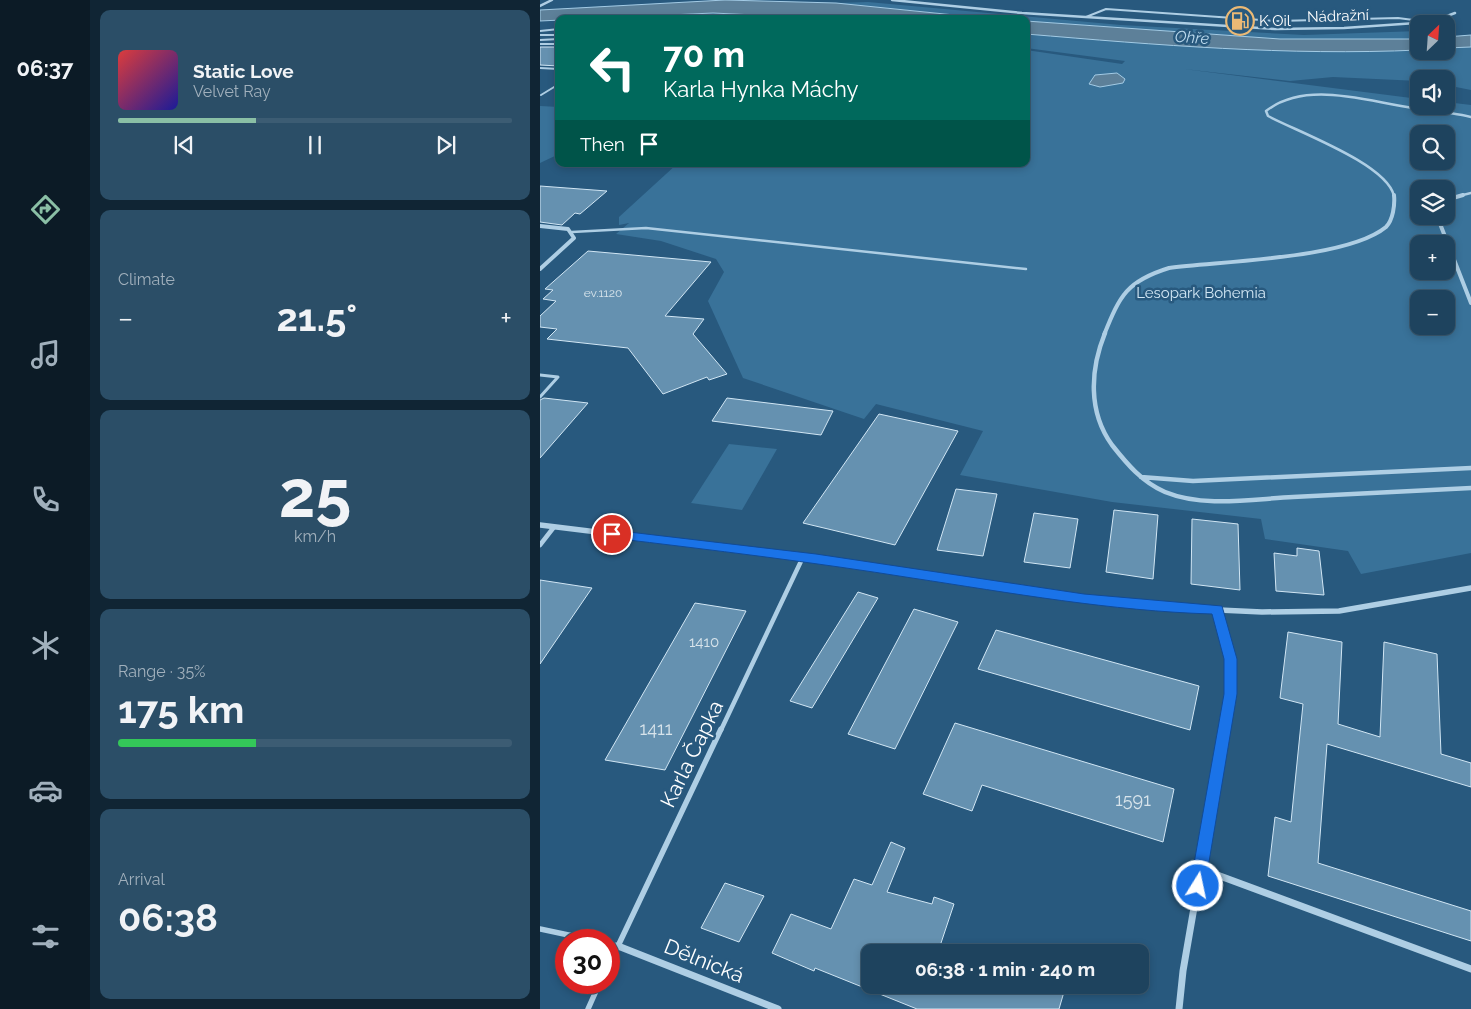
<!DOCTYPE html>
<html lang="en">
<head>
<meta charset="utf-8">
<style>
	:root { --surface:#1e435e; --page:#2b4e67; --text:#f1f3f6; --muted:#a1b0bc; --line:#3c5c73; --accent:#8abfa5 }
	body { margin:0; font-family:Raleway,sans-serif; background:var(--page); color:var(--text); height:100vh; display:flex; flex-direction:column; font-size:19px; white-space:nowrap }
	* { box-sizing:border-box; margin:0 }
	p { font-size:16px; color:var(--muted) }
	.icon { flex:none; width:28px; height:28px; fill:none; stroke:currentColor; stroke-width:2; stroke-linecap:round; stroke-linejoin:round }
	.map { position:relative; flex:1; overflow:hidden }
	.side { display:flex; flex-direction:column; gap:10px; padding:10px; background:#102534; width:450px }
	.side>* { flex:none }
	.banner { position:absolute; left:15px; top:15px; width:475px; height:152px; border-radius:10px; box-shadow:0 2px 8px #0003,0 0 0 1px var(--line); background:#00695c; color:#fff; overflow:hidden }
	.needle { width:32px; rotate:25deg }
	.controls { position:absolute; left:870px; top:15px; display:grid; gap:10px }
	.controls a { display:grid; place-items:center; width:45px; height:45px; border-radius:10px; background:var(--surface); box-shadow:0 2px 8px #0003,0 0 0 1px var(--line); font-size:25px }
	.speed { position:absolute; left:15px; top:929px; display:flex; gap:10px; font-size:25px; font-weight:700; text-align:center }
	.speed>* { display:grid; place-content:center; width:65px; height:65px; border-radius:50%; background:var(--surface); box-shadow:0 2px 8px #0003,0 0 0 1px var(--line); line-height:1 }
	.speed .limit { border:8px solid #d22; background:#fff; color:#111 }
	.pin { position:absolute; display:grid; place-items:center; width:42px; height:42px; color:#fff; margin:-21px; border:2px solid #fff; border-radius:50%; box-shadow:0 1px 5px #0007 }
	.me { position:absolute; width:55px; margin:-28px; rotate:10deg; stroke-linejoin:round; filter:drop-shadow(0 0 4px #0008) }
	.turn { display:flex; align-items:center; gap:18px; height:105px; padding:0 25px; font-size:22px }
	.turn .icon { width:65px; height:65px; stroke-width:2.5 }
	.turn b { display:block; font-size:35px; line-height:42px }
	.then { display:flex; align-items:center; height:48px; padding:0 25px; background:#0003; gap:10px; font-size:19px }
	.big { font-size:38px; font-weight:700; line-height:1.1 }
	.side .card { flex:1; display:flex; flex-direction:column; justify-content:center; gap:8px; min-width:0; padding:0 18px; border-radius:10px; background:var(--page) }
	.side .dial { align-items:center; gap:0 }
	.dial b { font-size:65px; line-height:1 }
	.song { display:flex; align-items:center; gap:15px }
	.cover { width:60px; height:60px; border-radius:8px; background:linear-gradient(135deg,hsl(0 70% 55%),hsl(240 70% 35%)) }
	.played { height:5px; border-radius:2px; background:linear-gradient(90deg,var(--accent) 35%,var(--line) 35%) }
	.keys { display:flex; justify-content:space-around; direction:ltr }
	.heat { display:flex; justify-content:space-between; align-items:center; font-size:28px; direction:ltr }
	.charge { height:8px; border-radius:4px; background:linear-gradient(90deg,#34c759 35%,var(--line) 0) }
	.trip { position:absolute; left:321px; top:944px; width:288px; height:50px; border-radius:10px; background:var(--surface); box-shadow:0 2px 8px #0003,0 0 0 1px var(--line); font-weight:700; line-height:50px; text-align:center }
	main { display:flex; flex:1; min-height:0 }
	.tabs { display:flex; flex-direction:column; width:90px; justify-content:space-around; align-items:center; background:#0c1b26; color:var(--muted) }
	.tabs .icon { width:35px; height:35px }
	.tabs .selected { color:var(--accent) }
	.tabs b { font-size:22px; color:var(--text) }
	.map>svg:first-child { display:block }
	.green { fill:#397299; fill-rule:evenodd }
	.water { fill:#5d8099; stroke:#a3cbe5 }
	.building { fill:#6591b0; stroke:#d1e6f4 }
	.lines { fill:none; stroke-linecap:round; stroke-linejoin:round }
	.service-far4 { stroke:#aecee4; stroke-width:2 }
	.service-far3 { stroke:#aecee4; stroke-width:2.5 }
	.service-far2 { stroke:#aecee4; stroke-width:3 }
	.service-far1 { stroke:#aecee4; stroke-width:4.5 }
	.service { stroke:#aecee4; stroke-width:5.5 }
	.minor-far4 { stroke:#aecee4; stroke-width:2.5 }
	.minor-far3 { stroke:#aecee4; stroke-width:4 }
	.minor-far2 { stroke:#aecee4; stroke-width:4.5 }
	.minor-far1 { stroke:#aecee4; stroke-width:5.5 }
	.minor { stroke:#aecee4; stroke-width:7 }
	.route { fill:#1a73e8; stroke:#114b97 }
	.labels { text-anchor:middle; stroke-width:5; stroke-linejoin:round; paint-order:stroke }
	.far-number-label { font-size:12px; fill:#d8e4eb }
	.far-street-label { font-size:15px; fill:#fff; stroke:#28597e }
	.far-poi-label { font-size:15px; fill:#fff; stroke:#28597e; text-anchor:start }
	.far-park-label { font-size:15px; fill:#d1e6f4; stroke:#28597e }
	.number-label { font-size:15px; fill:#d8e4eb }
	.far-water-label { font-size:16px; font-style:italic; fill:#bad8ec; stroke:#28597e }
	.near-number-label { font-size:18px; fill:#d8e4eb }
	.near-street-label { font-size:21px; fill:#fff; stroke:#28597e }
</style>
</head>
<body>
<main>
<nav class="tabs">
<b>06:37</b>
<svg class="icon selected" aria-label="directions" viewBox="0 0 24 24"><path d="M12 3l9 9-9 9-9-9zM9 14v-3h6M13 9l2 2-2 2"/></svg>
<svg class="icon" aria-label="music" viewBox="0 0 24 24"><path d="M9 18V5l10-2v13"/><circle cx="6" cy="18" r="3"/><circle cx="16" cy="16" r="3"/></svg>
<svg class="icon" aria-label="phone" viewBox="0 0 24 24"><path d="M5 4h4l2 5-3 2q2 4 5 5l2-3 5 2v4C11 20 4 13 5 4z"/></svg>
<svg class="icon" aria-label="climate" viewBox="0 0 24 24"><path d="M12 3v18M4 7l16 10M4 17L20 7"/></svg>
<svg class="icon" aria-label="car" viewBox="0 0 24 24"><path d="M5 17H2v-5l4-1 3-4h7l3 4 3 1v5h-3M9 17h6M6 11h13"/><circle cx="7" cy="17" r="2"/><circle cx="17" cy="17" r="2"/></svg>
<svg class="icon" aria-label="filters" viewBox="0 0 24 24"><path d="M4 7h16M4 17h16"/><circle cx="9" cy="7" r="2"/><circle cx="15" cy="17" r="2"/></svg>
</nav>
<section class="side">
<div class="card">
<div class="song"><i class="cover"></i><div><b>Static Love</b><p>Velvet Ray</p></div></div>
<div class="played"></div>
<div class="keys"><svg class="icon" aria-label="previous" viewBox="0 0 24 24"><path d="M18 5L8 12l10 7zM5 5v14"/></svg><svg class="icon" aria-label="pause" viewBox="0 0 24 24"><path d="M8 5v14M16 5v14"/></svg><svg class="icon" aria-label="next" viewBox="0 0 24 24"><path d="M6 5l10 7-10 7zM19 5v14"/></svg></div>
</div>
<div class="card"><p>Climate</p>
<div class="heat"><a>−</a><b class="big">21.5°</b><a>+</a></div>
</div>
<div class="card dial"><b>25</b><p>km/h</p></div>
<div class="card"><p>Range · 35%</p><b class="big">175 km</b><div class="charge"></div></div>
<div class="card"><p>Arrival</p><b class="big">06:38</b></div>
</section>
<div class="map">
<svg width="931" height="1009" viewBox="0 0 931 1009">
	<rect width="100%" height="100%" fill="#28597e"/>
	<path class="green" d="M 328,2 L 581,25 L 764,35 L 879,31 L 879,39 L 740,39 L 486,21 L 486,19 L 447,18 L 296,3 Z
		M 173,13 L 297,19 L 54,19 Z
		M 486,34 L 740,51 L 906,51 L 906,48 L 931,47 L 931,90 L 906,85 L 906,79 L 879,79 L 879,81 L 793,77 L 750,81 L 644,69 L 879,99 L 879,106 L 906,106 L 906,102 L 931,105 L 931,553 L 821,574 L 808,551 L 725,539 L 721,519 L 572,502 L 420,475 L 443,431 L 336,404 L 324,419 L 203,378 L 168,301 L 184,272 L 176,259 L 121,241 L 76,234 L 89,223 L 79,225 L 79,217 L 137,164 L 486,164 L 486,50 L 582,64 L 585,61 L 486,48 ZM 879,134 L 906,134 L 906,161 L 879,161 ZM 879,189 L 906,189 L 906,216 L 879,216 ZM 879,244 L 906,244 L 906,271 L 879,271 ZM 879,299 L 906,299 L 906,326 L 879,326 Z
		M 0,106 L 19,107 L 19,154 L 0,163 Z
		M 189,444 L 237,449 L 202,510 L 151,503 Z"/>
	<path class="water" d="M 185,0 L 296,3 L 454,19 L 298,19 L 173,13 L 0,21 L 0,10 Z
		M 486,21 L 740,39 L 879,39 L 879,50 C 748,56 617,45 486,34 Z
		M 931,35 L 931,47 L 906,48 L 906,37 Z
		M 577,73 L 585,79 L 583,83 L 560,87 L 549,84 L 555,75 Z"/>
	<path class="building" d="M 0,47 L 19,47 L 19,66 L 0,65 Z
		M 0,186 L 67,191 L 40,214 L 35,213 L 22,225 L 0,222 Z
		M 48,251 L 171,262 L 125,316 L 164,319 L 153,334 L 187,374 L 169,380 L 167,377 L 123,394 L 88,348 L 7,339 L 17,329 L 0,327 L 0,316 L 16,301 L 3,299 L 13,290 L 5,289 Z
		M 4,398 L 48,403 L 0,458 L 0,400 Z
		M 187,398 L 293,411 L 281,435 L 172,421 Z
		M 339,414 L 418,431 L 355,545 L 263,523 Z
		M 416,489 L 457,494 L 443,556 L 397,550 Z
		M 574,510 L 618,515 L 613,579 L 566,572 Z
		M 494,513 L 538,519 L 530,568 L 484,562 Z
		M 652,519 L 698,524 L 700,590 L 651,584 Z
		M 757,548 L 779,551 L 784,595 L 736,591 L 734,553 L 757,556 Z
		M 0,580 L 52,588 L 0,664 Z
		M 318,592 L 338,598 L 272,708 L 250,701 Z
		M 155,603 L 206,611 L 125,770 L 65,760 Z
		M 374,609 L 418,622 L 355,749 L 308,734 Z
		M 456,630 L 659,686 L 650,730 L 438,669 Z
		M 748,632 L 802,642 L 798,724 L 840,737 L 844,642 L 897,654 L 901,754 L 931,763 L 931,787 L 787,744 L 778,863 L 931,911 L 931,941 L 728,876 L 735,817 L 751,822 L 763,704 L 740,698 Z
		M 415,723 L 634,789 L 623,842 L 442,785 L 432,811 L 383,794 Z
		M 351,842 L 365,848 L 347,892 L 392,904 L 394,897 L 414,904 L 398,952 L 330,952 L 330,985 L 526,985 L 519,1009 L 377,1009 L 275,968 L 274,971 L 232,953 L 251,914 L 291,929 L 314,879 L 332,885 Z
		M 185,883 L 224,896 L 199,942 L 161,928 Z"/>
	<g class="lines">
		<path class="service-far4" d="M 546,17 L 566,9 L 737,21 L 858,18 L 889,22
			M 0,31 L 19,29
			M 0,35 L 19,35
			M 0,40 L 19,39
			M 0,44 L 19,44
			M 0,68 L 19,69
			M 1,95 L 19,84"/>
		<path class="service-far3" d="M 32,232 L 106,228 L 486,269"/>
		<path class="service-far2" d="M 0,375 L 18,377 L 0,397"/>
		<path class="service-far1" d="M 0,545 L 14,527
			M 181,730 L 263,557"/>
		<path class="service" d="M 0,929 L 52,940
			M 69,944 L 78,946
			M 69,965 L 181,729
			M 48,1009 L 60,982"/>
		<path class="minor-far4" d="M 352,0 L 482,13 L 735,29 L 804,28 L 891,22 L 915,13
			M 0,6 L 12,0
			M 854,196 C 847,164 758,132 728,116 L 726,111 C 765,81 822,100 867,107 C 888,110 910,112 931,117
			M 919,196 L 931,193"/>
		<path class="minor-far3" d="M 906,200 L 923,195
			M 897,216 L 931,303
			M 0,226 L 28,229 L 34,238 L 0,269
			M 564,335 C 580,295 587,281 629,268 C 682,261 807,259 846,227 C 853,220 855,205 854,195"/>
		<path class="minor-far2" d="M 565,333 C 550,370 548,412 572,445 C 587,464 602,482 625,492 C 664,508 712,499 753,497 C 812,494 872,491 931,488
			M 601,477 L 653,481 L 931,468"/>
		<path class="minor-far1" d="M 0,525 L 276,559 L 545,599 L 636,608 L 722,612 L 799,611 L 931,588
			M 677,610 L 691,659 L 691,694 L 685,730"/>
		<path class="minor" d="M 661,869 L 931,969
			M 78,946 L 238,1009
			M 639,1009 L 643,971 L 685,729"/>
	</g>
	<path class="route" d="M 72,530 L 276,554 L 544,594 L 682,606 L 697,659 L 697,694 L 664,892 L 658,894 L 653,892 L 650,886 L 684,694 L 684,659 L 672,614 C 571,611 471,593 372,578 C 272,562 172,550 72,538 L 66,534 Z"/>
	<defs>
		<symbol id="fuel-ring" viewBox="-11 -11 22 22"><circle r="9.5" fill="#28597e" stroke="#ebb975" stroke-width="1.5"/><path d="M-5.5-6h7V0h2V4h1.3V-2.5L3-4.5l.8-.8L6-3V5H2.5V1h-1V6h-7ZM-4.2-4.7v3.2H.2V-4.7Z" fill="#ebb975"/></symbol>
	</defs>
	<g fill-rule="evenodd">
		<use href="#fuel-ring" x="684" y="5" width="32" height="32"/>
	</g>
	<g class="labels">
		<g class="far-number-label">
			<text x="63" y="297">ev.1120</text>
		</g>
		<g class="far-street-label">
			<text transform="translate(798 16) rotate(-2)" y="5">Nádražní</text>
		</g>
		<g class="far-poi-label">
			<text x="719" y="26">K Oil</text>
		</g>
		<g class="far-park-label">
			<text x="661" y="298">Lesopark Bohemia</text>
		</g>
		<g class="number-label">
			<text x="164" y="647">1410</text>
		</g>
		<g class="far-water-label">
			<text transform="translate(652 37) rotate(4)" y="6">Ohře</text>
		</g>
		<g class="near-number-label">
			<text x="116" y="735">1411</text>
			<text x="593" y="806">1591</text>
		</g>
		<g class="near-street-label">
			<text transform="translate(152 754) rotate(-64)" y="7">Karla Čapka</text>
			<text transform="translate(164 961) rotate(22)" y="7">Dělnická</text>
		</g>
	</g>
</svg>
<div class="controls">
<a><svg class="needle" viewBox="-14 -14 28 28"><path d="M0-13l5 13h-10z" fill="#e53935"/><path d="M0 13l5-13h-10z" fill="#a1b0bc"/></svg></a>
<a><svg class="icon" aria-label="sound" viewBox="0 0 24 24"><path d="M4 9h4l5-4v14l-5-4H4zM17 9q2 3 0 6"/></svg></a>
<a><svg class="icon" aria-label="search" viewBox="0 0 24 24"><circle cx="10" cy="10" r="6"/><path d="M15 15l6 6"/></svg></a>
<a><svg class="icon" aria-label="layers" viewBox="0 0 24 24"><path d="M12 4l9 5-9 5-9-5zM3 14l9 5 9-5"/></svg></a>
<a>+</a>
<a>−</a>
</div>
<div class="speed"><div class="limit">30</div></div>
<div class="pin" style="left:72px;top:534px;background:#d93025"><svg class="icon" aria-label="arrive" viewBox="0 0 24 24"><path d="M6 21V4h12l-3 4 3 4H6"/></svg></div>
<svg class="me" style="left:658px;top:886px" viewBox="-20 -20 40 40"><circle r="17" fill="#1a73e8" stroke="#fff" stroke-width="3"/><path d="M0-11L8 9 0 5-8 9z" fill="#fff"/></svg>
<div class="trip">06:38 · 1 min · 240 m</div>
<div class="banner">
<div class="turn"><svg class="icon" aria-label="left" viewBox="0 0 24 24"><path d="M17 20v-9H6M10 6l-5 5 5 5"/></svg><div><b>70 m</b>Karla Hynka Máchy</div></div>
<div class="then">Then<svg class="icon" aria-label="arrive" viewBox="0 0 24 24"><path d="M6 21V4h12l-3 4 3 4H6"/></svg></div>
</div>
</div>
</main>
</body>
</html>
